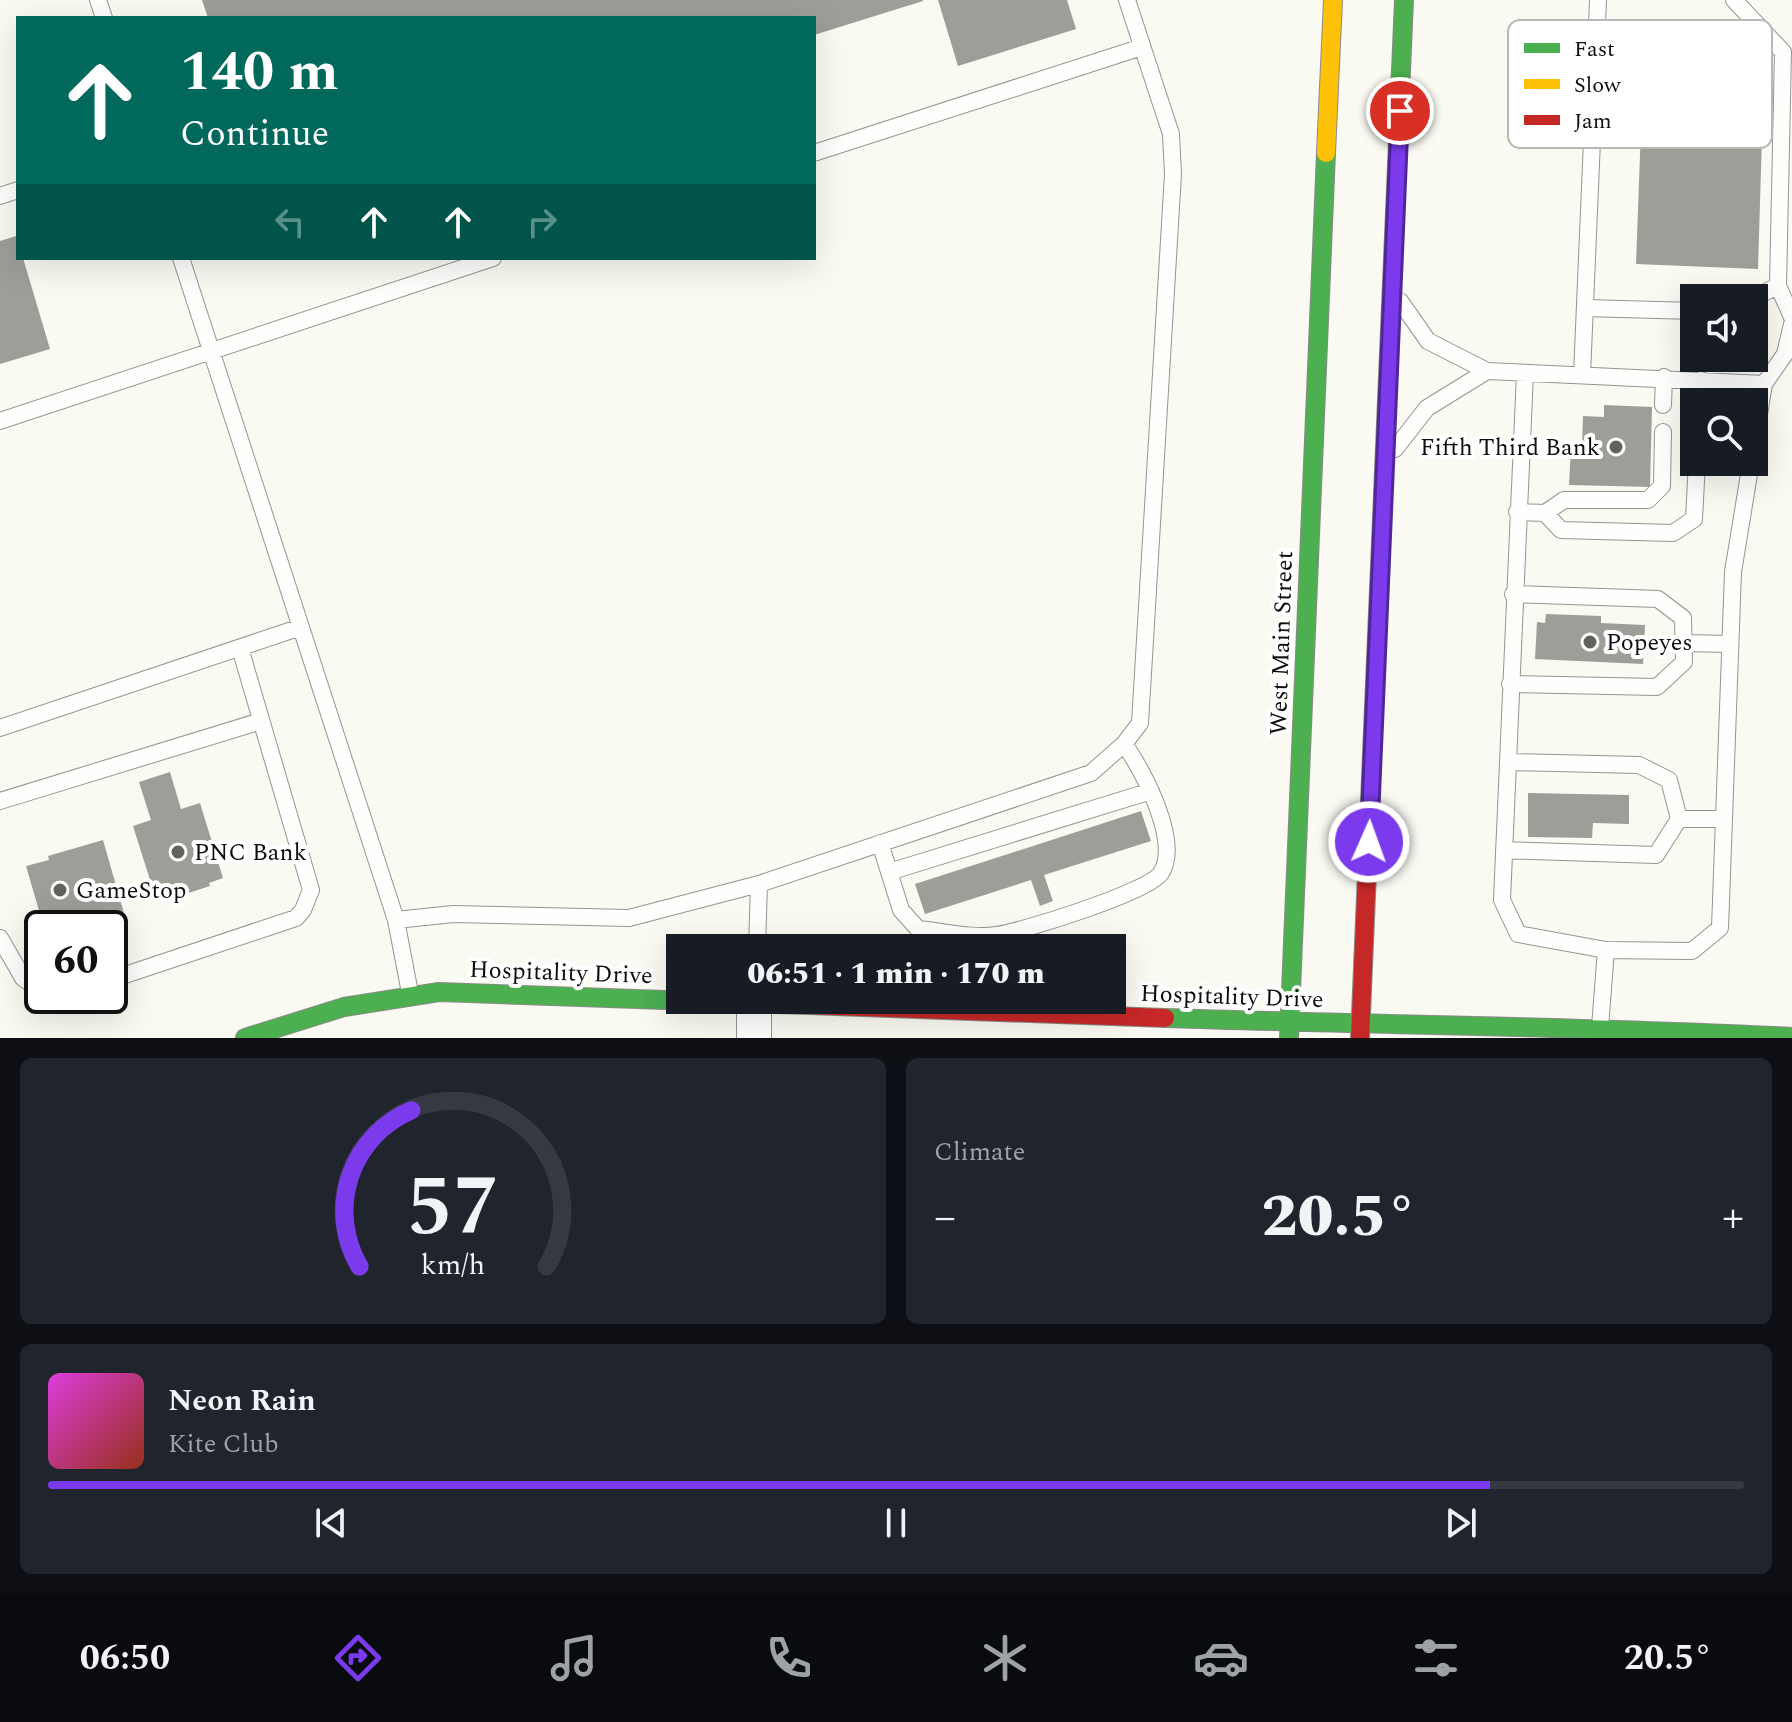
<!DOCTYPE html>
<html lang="en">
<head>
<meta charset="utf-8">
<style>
	:root { --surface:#171b24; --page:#20242c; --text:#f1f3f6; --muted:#9ea1a6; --line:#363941; --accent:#7c3aed }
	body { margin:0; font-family:Spectral,serif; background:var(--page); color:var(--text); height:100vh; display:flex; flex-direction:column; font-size:30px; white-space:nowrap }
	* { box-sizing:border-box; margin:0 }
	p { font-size:26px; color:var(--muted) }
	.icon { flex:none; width:44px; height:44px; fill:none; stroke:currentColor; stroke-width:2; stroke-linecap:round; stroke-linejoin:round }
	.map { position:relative; height:1038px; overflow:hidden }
	.sheet { display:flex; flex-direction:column; gap:20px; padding:20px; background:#0d0f14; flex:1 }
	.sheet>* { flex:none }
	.hud { position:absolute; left:16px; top:16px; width:800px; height:244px; border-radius:0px; box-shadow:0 8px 32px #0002; background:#00695c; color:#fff; overflow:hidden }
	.buttons { position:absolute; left:1680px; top:284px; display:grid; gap:16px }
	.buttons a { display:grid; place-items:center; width:88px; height:88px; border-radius:0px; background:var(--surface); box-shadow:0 8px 32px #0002; font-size:40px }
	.speed { position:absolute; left:24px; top:910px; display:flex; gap:16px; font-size:40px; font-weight:700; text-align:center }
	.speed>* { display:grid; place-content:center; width:104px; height:104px; border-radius:50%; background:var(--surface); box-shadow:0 8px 32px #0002; line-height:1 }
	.speed .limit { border:4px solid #111; border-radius:12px; background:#fff; color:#111 }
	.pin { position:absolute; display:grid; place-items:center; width:68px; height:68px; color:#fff; margin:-34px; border:4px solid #fff; border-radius:50%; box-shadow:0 2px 8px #0007 }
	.me { position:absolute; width:88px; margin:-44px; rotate:2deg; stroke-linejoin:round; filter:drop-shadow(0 0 6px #0008) }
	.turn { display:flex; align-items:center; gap:28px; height:168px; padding:0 32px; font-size:36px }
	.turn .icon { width:104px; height:104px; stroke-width:2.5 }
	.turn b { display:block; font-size:56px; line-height:68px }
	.lanes { display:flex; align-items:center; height:76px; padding:0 32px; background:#0003; justify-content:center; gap:40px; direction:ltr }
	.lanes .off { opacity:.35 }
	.big { font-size:60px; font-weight:800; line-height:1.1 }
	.sheet .widget { flex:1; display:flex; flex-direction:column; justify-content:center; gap:12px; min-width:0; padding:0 28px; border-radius:12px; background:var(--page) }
	.sheet .dial { align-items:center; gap:0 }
	.dial svg { height:208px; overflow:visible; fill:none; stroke:var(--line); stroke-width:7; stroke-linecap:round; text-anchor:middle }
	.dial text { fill:var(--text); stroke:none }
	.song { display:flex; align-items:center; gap:24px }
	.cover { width:96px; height:96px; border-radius:12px; background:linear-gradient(135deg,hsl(300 70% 55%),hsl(10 70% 35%)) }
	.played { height:8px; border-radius:4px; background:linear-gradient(90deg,var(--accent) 85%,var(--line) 85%) }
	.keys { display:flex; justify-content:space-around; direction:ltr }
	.heat { display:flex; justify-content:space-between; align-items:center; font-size:44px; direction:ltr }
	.sheet .tiles { flex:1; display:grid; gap:20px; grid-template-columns:1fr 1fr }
	.widget:last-child { grid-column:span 2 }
	.trip { position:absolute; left:666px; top:934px; width:460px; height:80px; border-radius:0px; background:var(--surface); box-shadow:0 8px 32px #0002; font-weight:800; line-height:80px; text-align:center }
	.tab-bar { display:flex; height:128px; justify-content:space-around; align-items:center; background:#090b0e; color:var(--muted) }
	.tab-bar .icon { width:56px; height:56px }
	.tab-bar .on { color:var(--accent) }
	.tab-bar b { font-size:36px; color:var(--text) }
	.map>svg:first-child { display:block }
	.building { fill:#9e9d98 }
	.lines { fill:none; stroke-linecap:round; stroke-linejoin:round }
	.lane-casing { stroke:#949491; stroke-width:18 }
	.street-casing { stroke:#949491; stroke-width:36 }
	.fast-casing { stroke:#8b8b88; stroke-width:20 }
	.slow-casing { stroke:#8b8b88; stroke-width:20 }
	.jam-casing { stroke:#8b8b88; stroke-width:20 }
	.lane { stroke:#fefefd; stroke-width:16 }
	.street { stroke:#fefefd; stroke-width:34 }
	.fast { stroke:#4caf50; stroke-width:18 }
	.slow { stroke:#ffc107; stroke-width:18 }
	.jam { stroke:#c62828; stroke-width:18 }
	.route-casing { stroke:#51269a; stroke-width:20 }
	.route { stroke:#7c3aed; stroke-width:14 }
	.poi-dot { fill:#61615e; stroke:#fff; stroke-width:3 }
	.labels { text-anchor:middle; stroke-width:8; stroke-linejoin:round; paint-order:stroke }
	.poi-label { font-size:24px; fill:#0e0e0e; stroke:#fff; text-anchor:start }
	.street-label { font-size:24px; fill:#0e0e0e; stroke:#fff }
	.key { fill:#fff; stroke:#b7b7b7; stroke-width:2 }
	.key-label { font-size:22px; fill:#0e0e0e }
</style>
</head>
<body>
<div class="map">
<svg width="1792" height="1038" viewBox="0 0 1792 1038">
	<rect width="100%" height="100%" fill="#fafaf3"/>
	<path class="building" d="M 202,0 L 923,0 L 923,1 L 814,35 L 814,18 L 208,18 Z
		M 938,0 L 1067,0 L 1076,29 L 958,66 Z
		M 1644,47 L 1744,51 L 1744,69 L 1764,70 L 1758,269 L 1636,264 Z
		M 16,236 L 18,258 L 23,258 L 50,349 L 0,364 L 0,241 Z
		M 1604,405 L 1652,407 L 1650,487 L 1569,485 L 1571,446 L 1582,447 L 1583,416 L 1604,417 Z
		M 1546,614 L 1601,616 L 1601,623 L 1645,625 L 1643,664 L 1535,659 L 1537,622 L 1545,623 Z
		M 170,772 L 181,809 L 200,803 L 223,878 L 209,883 L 210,886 L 170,899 L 169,895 L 156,899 L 133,826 L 151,820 L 139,782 Z
		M 1528,793 L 1629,795 L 1629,824 L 1593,823 L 1592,838 L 1528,837 Z
		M 1141,811 L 1151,841 L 1044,875 L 1053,901 L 1040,906 L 1031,880 L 925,914 L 915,884 Z
		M 103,840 L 125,917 L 87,928 L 70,928 L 67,914 L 42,921 L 26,866 L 49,860 L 48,856 Z"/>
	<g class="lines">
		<defs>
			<path id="lane" d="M 98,0 L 104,18
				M 1734,0 L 1783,52 L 1778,286 L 1792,317
				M 814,153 L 1142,47
				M 0,196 L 18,190
				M 181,258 L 396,920 L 410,993
				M 1753,298 L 1778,286
				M 1400,301 L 1428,341 L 1487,371 L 1764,384 L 1754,445
				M 1585,308 L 1694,311
				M 1525,373 L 1502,900 L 1518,934 L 1606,950
				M 1582,375 L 1598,0
				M 1764,384 L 1785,354 L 1792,324
				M 1700,402 L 1701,380
				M 1663,405 L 1664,377
				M 0,421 L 493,258
				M 1395,449 L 1427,408 L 1487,371
				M 1517,512 L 1545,513 L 1564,500 L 1648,500 L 1662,486 L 1663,432
				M 1545,513 L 1561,530 L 1673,533 L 1694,519 L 1697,462
				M 1683,643 L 1730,644
				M 1510,684 L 1657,687 L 1684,662 L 1683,618 L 1658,599 L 1513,594
				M 0,728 L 301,627
				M 0,801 L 261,721
				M 1679,819 L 1723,819
				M 880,843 L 901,910 L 918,929 C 942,931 973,939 997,935 C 1023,931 1149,892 1161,873 C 1181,842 1143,770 1124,744
				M 1504,850 L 1656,855 L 1679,819 L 1669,780 L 1639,765 L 1508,762
				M 889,872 L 1151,791
				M 396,920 L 453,914 L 629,918 L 759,884 L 1091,773 L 1124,744 L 1140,723 L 1173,174 L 1171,134 L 1127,0
				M 0,938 L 23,978 L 42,992
				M 757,948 L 759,884
				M 110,980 L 296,918 L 303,910 L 311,890 L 240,648
				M 1600,1027 L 1606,950 L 1692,951 L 1720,928 L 1733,572 L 1751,462"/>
			<path id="street" d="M 754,1004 L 754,1038"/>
			<path id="fast" d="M 1373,730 L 1404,0
				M 1165,1018 C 1374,1025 1583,1026 1792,1037
				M 245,1038 L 344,1007 L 439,992 L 808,1005
				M 1289,1038 L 1326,153"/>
			<path id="slow" d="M 1326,153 L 1333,0"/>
			<path id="jam" d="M 808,1005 L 1165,1018
				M 1360,1038 L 1373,730"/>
		</defs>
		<use href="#lane" class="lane-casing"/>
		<use href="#street" class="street-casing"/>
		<use href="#fast" class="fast-casing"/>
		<use href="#slow" class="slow-casing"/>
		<use href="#jam" class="jam-casing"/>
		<use href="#lane" class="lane"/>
		<use href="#street" class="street"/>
		<use href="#fast" class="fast"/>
		<use href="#slow" class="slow"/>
		<use href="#jam" class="jam"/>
	</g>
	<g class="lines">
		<defs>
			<path id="route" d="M 1369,842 L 1400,111"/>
		</defs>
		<use href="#route" class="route-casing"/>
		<use href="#route" class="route"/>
	</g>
	<g class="poi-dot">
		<circle cx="1616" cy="447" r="8"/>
		<circle cx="1590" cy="642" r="8"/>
		<circle cx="178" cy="852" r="8"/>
		<circle cx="60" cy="890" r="8"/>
	</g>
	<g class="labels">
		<g class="poi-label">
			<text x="1600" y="455" text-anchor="end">Fifth Third Bank</text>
			<text x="1606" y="650">Popeyes</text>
			<text x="194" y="860">PNC Bank</text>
			<text x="76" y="898">GameStop</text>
		</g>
		<g class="street-label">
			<text transform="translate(1281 643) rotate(-88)" y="8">West Main Street</text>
			<text transform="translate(561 972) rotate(2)" y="8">Hospitality Drive</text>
			<text transform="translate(1232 996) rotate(2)" y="8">Hospitality Drive</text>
		</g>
	</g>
	<rect x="1508" y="20" width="264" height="128" rx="12" class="key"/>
	<rect x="1524" y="43" width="36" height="10" fill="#4caf50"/>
	<rect x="1524" y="79" width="36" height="10" fill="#ffc107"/>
	<rect x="1524" y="115" width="36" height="10" fill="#c62828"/>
	<g class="key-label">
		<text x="1574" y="56">Fast</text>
		<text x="1574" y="92">Slow</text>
		<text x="1574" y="128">Jam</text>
	</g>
</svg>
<div class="buttons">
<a><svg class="icon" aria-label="sound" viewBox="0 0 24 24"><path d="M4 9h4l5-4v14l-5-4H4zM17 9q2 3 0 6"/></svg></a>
<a><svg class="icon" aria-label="search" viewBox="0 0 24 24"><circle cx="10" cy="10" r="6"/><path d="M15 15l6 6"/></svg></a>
</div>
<div class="speed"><div class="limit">60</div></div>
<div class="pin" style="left:1400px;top:111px;background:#d93025"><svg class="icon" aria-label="arrive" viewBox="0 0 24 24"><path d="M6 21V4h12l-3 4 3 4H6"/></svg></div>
<svg class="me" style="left:1369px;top:842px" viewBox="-20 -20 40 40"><circle r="17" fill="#7c3aed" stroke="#fff" stroke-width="3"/><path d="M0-11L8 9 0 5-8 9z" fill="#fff"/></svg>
<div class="trip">06:51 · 1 min · 170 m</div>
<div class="hud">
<div class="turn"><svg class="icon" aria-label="ahead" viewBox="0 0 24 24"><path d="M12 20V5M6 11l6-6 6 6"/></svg><div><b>140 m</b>Continue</div></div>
<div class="lanes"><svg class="icon off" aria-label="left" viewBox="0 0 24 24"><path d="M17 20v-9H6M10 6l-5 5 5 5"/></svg><svg class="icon" aria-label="ahead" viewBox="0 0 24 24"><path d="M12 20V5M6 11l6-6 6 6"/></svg><svg class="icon" aria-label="ahead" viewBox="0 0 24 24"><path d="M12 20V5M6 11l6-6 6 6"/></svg><svg class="icon off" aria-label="right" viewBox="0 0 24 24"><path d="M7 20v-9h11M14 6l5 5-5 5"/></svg></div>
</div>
</div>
<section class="sheet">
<div class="tiles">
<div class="widget dial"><svg viewBox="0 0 100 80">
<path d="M14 69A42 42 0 1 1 86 69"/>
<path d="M14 69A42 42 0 0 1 34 9" stroke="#7c3aed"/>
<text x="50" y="56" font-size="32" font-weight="700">57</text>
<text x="50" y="72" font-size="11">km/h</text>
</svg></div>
<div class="widget"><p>Climate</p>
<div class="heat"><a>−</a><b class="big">20.5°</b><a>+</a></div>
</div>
<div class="widget">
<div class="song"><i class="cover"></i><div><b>Neon Rain</b><p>Kite Club</p></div></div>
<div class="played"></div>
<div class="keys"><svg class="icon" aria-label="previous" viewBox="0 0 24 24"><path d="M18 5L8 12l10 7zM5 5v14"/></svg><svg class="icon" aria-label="pause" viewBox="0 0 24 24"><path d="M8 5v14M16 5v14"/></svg><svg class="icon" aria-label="next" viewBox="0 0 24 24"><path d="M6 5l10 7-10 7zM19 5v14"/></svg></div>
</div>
</div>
</section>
<nav class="tab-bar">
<b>06:50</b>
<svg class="icon on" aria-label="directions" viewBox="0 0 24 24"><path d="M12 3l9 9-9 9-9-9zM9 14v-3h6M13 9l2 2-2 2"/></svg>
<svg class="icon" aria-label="music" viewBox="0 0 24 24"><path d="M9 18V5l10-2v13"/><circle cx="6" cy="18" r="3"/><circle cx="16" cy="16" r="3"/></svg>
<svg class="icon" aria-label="phone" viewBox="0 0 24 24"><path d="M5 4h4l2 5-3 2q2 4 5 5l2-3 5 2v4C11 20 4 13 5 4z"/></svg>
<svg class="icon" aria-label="climate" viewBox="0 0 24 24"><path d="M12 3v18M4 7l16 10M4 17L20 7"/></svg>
<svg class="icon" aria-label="car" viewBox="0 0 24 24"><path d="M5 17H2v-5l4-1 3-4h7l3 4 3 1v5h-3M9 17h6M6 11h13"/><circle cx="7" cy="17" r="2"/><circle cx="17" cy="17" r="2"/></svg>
<svg class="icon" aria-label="filters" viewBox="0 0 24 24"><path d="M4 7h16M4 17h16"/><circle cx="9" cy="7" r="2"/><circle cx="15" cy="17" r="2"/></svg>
<b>20.5°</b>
</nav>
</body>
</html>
